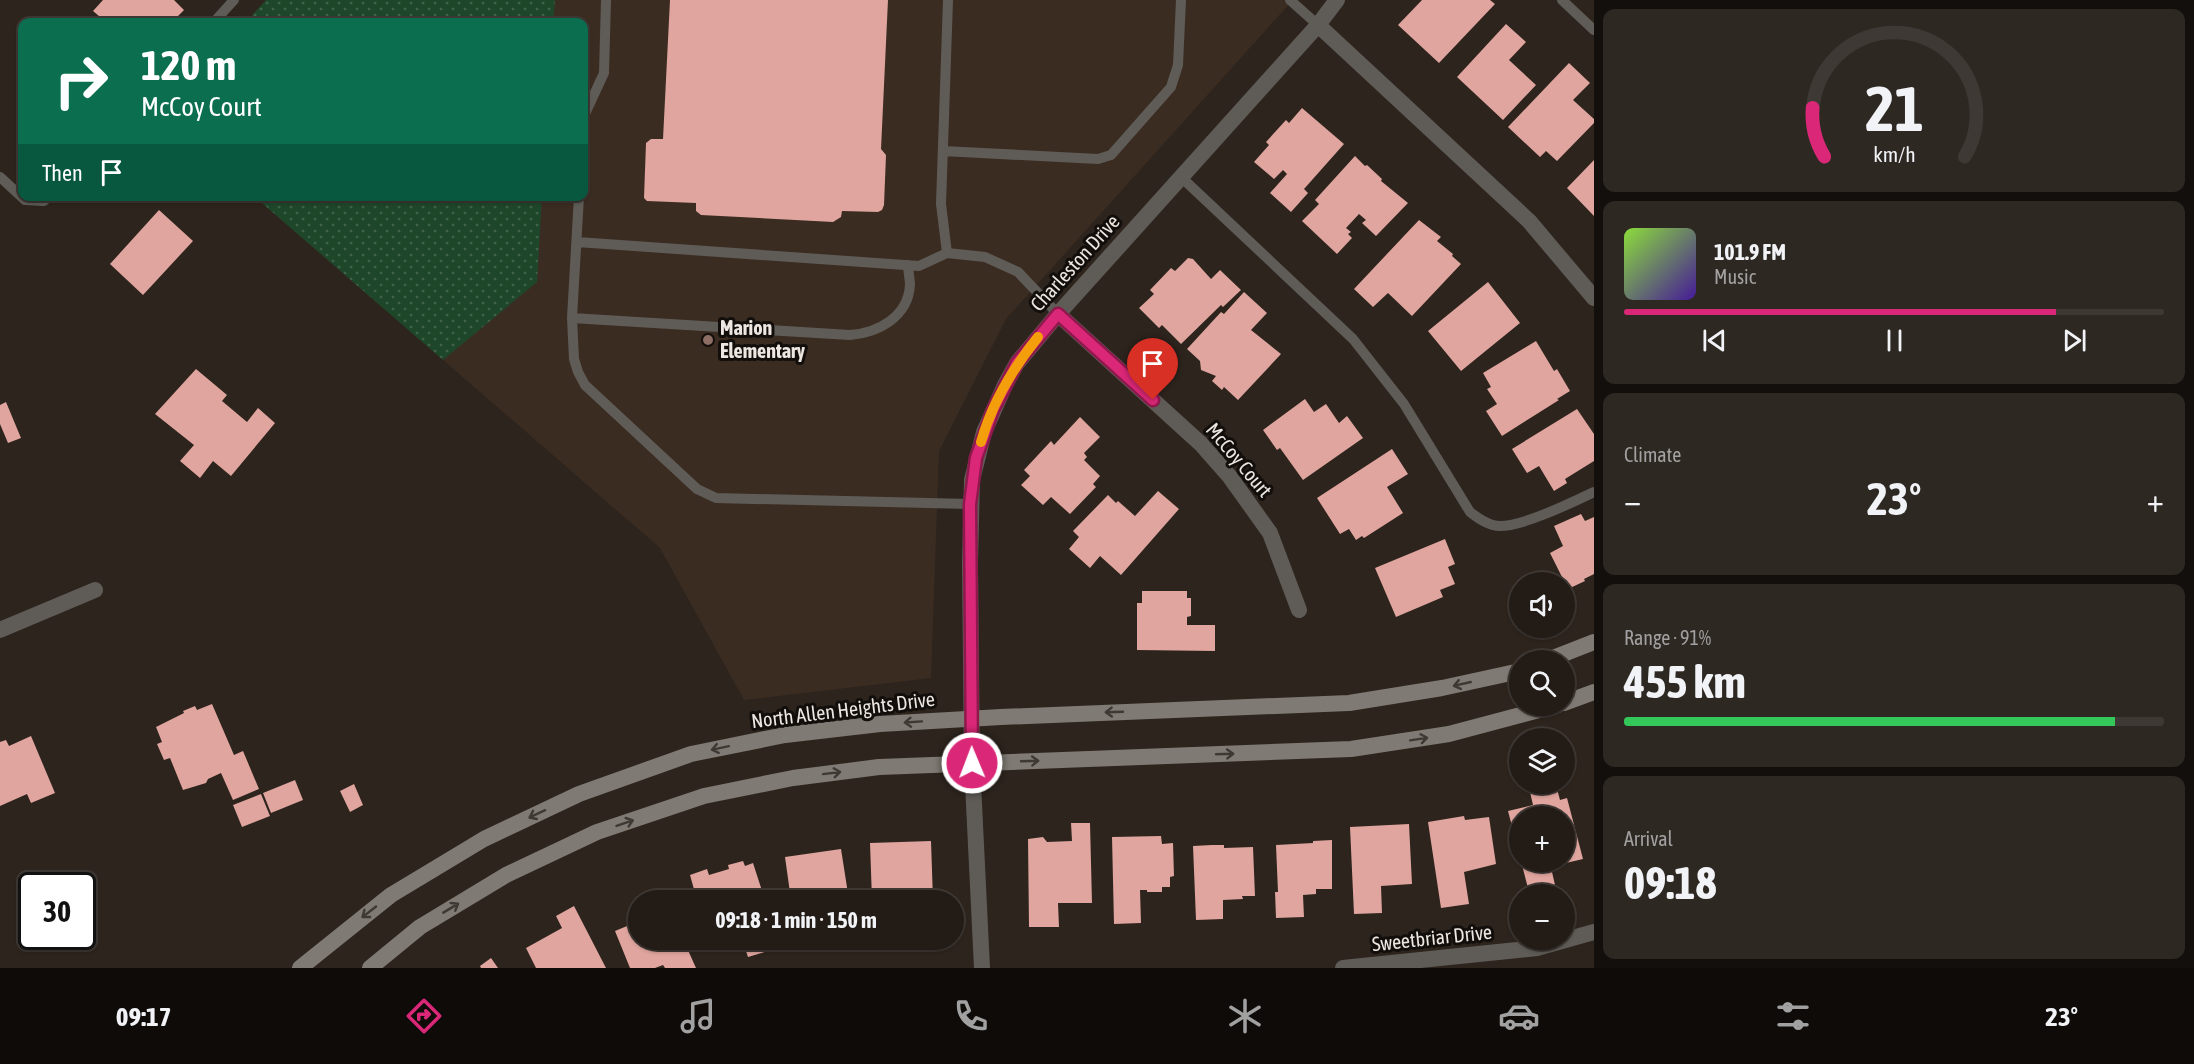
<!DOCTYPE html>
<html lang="en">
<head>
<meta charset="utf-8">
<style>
	:root { --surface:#221b16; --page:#2e2823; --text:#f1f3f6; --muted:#a2a1a1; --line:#3f3935; --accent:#db2777 }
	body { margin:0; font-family:"Asap Condensed",sans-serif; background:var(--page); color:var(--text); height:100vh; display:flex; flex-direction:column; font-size:22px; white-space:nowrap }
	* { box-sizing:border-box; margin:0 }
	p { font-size:20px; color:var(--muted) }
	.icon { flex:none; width:33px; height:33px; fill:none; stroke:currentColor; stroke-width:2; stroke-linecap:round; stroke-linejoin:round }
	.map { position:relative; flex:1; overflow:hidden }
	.drawer { display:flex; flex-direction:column; gap:9px; padding:9px; background:#130f0c; width:600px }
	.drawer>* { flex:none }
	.banner { position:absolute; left:18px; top:18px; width:570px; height:183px; border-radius:12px; box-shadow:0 2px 4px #0004,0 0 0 2px var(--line); background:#0b6e4f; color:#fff; overflow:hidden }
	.tools { position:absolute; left:1509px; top:572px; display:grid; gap:12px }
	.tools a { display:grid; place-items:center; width:66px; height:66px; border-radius:50%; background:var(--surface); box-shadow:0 2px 4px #0004,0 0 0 2px var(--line); font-size:30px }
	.speed { position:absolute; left:18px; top:872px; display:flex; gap:12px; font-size:30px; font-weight:700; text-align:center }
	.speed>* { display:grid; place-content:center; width:78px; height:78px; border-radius:50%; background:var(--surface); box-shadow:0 2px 4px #0004,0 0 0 2px var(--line); line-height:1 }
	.speed .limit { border:3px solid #111; border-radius:9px; background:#fff; color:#111 }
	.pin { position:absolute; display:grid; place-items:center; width:51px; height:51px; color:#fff; margin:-62px -26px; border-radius:50% 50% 50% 0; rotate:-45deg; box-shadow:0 0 6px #0007 }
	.pin .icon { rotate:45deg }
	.me { position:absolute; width:66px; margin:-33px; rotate:359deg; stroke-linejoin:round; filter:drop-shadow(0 0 4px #0008) }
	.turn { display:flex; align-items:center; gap:21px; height:126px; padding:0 24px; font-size:27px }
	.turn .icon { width:78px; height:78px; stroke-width:2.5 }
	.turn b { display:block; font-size:42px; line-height:51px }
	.then { display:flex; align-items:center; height:57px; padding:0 24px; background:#0003; gap:12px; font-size:22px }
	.big { font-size:45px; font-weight:700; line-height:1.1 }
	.drawer .widget { flex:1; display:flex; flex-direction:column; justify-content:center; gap:9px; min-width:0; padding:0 21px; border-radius:12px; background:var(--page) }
	.drawer .dial { align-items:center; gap:0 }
	.dial svg { height:156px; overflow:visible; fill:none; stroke:var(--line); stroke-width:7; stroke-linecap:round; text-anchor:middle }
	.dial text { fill:var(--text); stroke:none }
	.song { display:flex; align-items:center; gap:18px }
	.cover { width:72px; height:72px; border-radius:9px; background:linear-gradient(135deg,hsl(90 70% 55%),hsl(260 70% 35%)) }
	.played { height:6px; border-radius:3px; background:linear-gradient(90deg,var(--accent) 80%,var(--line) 80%) }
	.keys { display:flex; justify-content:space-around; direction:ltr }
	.heat { display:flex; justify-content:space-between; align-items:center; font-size:33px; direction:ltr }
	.charge { height:9px; border-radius:4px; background:linear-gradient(90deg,#34c759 91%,var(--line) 0) }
	.trip { position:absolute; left:628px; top:890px; width:336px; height:60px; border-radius:30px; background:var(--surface); box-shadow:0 2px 4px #0004,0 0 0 2px var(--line); font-weight:700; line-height:60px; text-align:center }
	.dock { display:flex; height:96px; justify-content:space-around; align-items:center; background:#0e0b09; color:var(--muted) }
	.dock .icon { width:42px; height:42px }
	.dock .on { color:var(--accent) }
	.dock b { font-size:27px; color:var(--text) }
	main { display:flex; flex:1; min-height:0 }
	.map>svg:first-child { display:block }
	.built { fill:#3b2c22 }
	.grass { fill:url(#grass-dots) }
	.building { fill:#dfa59e }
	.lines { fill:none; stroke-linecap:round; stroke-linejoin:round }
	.service { stroke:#5f5c57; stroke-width:10 }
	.minor { stroke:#5f5c57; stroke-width:16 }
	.secondary { stroke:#7f7a73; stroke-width:16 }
	.oneway { stroke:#3e3935 }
	.route-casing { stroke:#8e194d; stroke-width:15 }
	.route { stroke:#db2777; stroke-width:10 }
	.slow { stroke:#f59e0b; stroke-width:10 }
	.education-dot { fill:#8d6e63; stroke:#120e0b; stroke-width:2 }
	.labels { text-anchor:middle; stroke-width:6; stroke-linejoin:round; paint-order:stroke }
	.street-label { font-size:20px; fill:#ede6e1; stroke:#120e0b }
	.poi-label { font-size:20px; font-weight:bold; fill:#ede6e1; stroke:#120e0b; text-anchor:start }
</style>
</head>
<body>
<main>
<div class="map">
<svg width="1594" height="968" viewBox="0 0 1594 968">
	<defs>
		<pattern id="grass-dots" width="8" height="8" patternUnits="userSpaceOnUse" patternTransform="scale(1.5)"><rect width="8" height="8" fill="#1e472a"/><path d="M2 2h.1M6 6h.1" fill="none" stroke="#3f6249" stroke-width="1.8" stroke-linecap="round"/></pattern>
	</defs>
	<rect width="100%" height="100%" fill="#2d241d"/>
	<path class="built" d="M 266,0 L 1293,0 L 1006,319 L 939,451 L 931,678 L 744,700 L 660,548 L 255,197 L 584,196 L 584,22 L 246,22 Z"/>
	<path class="grass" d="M 266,0 L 555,0 L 553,22 L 246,22 Z
		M 255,197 L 542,197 L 537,282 L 443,360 Z"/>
	<path class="building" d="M 103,0 L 174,0 L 184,10 L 172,22 L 106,22 L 93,11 Z
		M 670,0 L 888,0 L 881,149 L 886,155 L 884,205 L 882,210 L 878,212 L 842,211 L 841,217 L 833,222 L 701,215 L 696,211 L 696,203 L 647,201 L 644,198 L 646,143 L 651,139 L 663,139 Z
		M 1422,0 L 1490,0 L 1495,4 L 1439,63 L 1398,25 Z
		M 1506,24 L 1526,42 L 1509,60 L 1536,85 L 1503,120 L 1457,77 Z
		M 1569,63 L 1590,83 L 1573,100 L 1594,119 L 1594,123 L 1557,161 L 1546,151 L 1540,157 L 1508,127 Z
		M 1302,108 L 1344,144 L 1304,189 L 1308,193 L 1291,212 L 1270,193 L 1287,174 L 1283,170 L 1274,179 L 1254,162 L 1269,145 L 1266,142 L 1286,120 L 1289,123 Z
		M 1355,156 L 1365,166 L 1367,165 L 1382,179 L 1381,181 L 1408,203 L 1376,236 L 1362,223 L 1366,220 L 1359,214 L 1346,228 L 1351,232 L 1348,234 L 1352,238 L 1337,254 L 1302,221 L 1319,204 L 1315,200 Z
		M 1594,160 L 1594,216 L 1567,188 Z
		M 159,210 L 193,241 L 143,295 L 110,264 Z
		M 1419,220 L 1441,237 L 1437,241 L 1453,254 L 1452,256 L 1461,264 L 1412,316 L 1388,293 L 1373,307 L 1354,289 Z
		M 1188,258 L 1193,259 L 1211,279 L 1220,270 L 1241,290 L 1223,307 L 1221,305 L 1181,344 L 1162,325 L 1159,328 L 1139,308 L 1154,294 L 1150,290 L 1171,268 L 1175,271 Z
		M 1488,282 L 1520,323 L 1461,371 L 1428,331 Z
		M 1244,292 L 1267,313 L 1251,330 L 1281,354 L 1238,400 L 1224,387 L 1222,390 L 1212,381 L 1216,376 L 1201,370 L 1200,361 L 1187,349 L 1221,312 L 1224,314 Z
		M 1536,341 L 1554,371 L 1557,369 L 1570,391 L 1557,399 L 1559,400 L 1502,436 L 1486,411 L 1497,404 L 1487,389 L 1491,387 L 1483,373 Z
		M 196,369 L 227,395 L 222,401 L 247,422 L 258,408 L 275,423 L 231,476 L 213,461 L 200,478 L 180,461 L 194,445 L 155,414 Z
		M 1305,399 L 1314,412 L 1326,404 L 1339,423 L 1347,416 L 1363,438 L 1303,480 L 1280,448 L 1277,450 L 1263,430 Z
		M 6,402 L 21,438 L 8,443 L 0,424 L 0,405 Z
		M 1577,409 L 1594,434 L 1594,461 L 1565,479 L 1567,483 L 1554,491 L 1539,466 L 1527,473 L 1512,449 Z
		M 1080,417 L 1100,437 L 1084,453 L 1087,457 L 1084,460 L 1100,476 L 1093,484 L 1096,487 L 1070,514 L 1051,497 L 1043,505 L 1021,485 L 1030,476 L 1024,470 L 1051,441 L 1054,445 Z
		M 1392,449 L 1408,474 L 1387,487 L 1403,513 L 1364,538 L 1362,536 L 1356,540 L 1349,529 L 1340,534 L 1317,498 Z
		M 1158,491 L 1179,509 L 1121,575 L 1100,556 L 1090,568 L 1069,549 L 1079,537 L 1073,531 L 1108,495 L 1116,503 L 1118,501 L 1135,516 Z
		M 1581,514 L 1585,521 L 1594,517 L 1594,574 L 1584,579 L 1585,581 L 1568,589 L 1550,553 L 1563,546 L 1554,526 Z
		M 1445,539 L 1455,564 L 1448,567 L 1455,584 L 1440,590 L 1443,597 L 1396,617 L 1375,568 Z
		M 1142,591 L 1187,591 L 1187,598 L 1191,598 L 1191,616 L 1187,617 L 1187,625 L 1215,625 L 1215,651 L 1137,650 L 1137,603 L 1142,603 Z
		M 212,704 L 234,755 L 243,751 L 259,789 L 233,800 L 221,773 L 208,779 L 206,783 L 183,790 L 170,758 L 164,760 L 157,744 L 162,742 L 156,727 L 184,713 L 183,711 L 195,706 L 197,710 Z
		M 31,736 L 55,793 L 31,803 L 27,794 L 0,806 L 0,742 L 6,740 L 9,746 Z
		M 295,780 L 303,800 L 271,813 L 263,793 Z
		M 354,784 L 363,805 L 350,812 L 340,791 Z
		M 1556,785 L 1560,800 L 1567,798 L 1583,859 L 1566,863 L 1564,816 L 1520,816 L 1519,853 L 1508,811 L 1533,805 L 1530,792 Z
		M 261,794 L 270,816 L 242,827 L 233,805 Z
		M 1464,816 L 1465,820 L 1489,817 L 1496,864 L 1464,872 L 1469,904 L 1441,908 L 1428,822 Z
		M 1071,823 L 1090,823 L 1092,903 L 1058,903 L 1059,927 L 1029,927 L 1028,839 L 1043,837 L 1047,842 L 1072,841 Z
		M 1409,824 L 1412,884 L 1381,886 L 1382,913 L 1354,914 L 1350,827 Z
		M 1161,836 L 1162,844 L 1173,843 L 1174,876 L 1170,877 L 1170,887 L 1162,887 L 1162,892 L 1147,892 L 1147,890 L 1140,890 L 1141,923 L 1114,924 L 1112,837 Z
		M 1332,840 L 1332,889 L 1316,889 L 1316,894 L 1303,895 L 1304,917 L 1276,918 L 1275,892 L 1278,892 L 1276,845 L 1313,843 L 1313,841 Z
		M 931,841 L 933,900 L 872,900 L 870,843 Z
		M 1212,845 L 1224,845 L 1224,848 L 1253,847 L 1255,896 L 1242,896 L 1243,899 L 1223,900 L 1223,919 L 1196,920 L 1193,846 Z
		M 841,849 L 849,900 L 791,900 L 785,857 Z
		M 743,861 L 745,866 L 753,863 L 765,900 L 697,900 L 690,875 L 707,869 L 709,875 L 729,869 L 728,865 Z
		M 1521,861 L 1554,861 L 1550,863 L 1555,885 L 1529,892 Z
		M 574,906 L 606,968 L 536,968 L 526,948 L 562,928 L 556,916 Z
		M 639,921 L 639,939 L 683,939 L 696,968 L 665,968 L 663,965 L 655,968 L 630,968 L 615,931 Z
		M 742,939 L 772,939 L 775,949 L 748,957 Z
		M 491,958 L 498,968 L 481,968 L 480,966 Z"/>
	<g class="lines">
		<path class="service" d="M 948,0 L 941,204 L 947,253 L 985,257 L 1018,272 L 1058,314
			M 1290,0 L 1318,25
			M 1562,0 L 1594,30
			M 214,22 L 234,0
			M 584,116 L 604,73 L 606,0
			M 943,151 L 1098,159 L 1111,155 L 1171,87 L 1178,65 L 1181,0
			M 0,177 L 25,200 L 44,201 L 49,196
			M 1181,177 L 1353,339 L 1404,404 L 1470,512 C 1479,519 1489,526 1500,526 C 1524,526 1571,503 1594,492
			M 579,196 L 572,318 L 574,359 L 578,372 L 585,385 L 697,489 L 716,498 L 970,504
			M 577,242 L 919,266 L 947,253
			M 572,318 L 850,335 C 878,333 908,317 910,285 C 910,279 908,271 908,265"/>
		<path class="minor" d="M 1318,25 L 1529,221 L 1594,298
			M 1058,314 L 1201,444 L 1230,477 L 1270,533 L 1299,610
			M 0,630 L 95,590
			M 982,968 L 972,763 L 970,564 L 972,480 L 984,432 L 1005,385 L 1017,363 L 1058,314 L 1318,25 L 1337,0
			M 1343,968 L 1537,948 L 1594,932"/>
		<path class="secondary" d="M 1548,660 L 1594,642
			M 1564,703 L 1594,692
			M 300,968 L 391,895 L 484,839 L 579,794 L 691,754 L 785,735 L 880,724 L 1001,717 L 1349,703 L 1442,688 L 1520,671
			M 370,968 L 420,927 L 506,875 L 597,832 L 704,796 L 793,778 L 879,767 L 1351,749 L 1449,734 L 1558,705"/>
	</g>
	<defs><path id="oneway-shaft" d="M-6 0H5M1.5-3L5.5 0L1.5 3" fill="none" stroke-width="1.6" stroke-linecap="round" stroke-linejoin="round" transform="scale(1.5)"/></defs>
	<g class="oneway">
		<use href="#oneway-shaft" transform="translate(1462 684) rotate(167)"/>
		<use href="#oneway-shaft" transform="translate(1114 712) rotate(178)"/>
		<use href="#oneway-shaft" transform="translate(913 722) rotate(176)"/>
		<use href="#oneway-shaft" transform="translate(1419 739) rotate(-9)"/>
		<use href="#oneway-shaft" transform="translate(720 748) rotate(168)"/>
		<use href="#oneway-shaft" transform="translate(1225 754) rotate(-2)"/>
		<use href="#oneway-shaft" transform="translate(1030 761) rotate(-2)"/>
		<use href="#oneway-shaft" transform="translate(832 773) rotate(-7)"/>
		<use href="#oneway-shaft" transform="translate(537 814) rotate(155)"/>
		<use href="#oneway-shaft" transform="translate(625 823) rotate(-19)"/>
		<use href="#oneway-shaft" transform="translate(451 908) rotate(-31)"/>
		<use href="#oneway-shaft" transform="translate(369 912) rotate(142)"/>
	</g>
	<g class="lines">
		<defs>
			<path id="route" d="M 972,763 L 970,504 L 976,458 L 993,410 L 1017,363 L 1058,314 L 1153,400"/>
		</defs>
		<use href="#route" class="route-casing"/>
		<use href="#route" class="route"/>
		<path class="slow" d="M 981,442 C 992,403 1013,368 1038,337"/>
	</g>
	<circle class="education-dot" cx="708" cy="340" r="6"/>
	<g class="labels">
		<g class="street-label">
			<text transform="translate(1075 263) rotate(-48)" y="7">Charleston Drive</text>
			<text transform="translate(1239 460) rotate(50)" y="7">McCoy Court</text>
			<text transform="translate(843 710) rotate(-7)" y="7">North Allen Heights Drive</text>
			<text transform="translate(1432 938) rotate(-6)" y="7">Sweetbriar Drive</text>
		</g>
		<g class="poi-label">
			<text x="720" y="335">Marion<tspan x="720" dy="23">Elementary</tspan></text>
		</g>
	</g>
</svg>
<div class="tools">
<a><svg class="icon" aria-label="sound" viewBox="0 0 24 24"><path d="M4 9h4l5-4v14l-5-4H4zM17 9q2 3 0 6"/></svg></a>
<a><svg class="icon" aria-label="search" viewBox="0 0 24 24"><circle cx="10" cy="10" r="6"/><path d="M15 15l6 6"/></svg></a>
<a><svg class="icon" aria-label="layers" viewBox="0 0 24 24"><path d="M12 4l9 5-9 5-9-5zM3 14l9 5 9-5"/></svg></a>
<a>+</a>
<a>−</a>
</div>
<div class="speed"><div class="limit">30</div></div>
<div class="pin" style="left:1153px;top:400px;background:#d93025"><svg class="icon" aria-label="arrive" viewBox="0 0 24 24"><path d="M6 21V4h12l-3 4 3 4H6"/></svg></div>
<svg class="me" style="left:972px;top:763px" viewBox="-20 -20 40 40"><circle r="17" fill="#db2777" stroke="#fff" stroke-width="3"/><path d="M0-11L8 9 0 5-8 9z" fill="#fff"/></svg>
<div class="trip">09:18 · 1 min · 150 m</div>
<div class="banner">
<div class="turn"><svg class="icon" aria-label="right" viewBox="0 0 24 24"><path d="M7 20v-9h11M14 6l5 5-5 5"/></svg><div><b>120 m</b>McCoy Court</div></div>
<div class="then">Then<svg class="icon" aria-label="arrive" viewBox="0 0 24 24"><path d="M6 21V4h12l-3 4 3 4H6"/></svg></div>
</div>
</div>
<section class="drawer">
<div class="widget dial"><svg viewBox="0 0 100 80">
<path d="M14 69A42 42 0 1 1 86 69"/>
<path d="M14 69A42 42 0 0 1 8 44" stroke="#db2777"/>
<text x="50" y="56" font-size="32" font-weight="700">21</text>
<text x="50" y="72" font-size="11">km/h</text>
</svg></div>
<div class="widget">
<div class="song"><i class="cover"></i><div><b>101.9 FM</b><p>Music</p></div></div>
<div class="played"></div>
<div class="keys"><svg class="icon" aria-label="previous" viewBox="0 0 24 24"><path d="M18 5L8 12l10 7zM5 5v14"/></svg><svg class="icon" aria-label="pause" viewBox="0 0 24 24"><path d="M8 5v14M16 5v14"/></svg><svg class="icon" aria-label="next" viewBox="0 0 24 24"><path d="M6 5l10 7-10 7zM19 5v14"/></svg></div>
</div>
<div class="widget"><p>Climate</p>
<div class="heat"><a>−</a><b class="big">23°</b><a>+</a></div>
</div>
<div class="widget"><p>Range · 91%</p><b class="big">455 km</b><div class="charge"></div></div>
<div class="widget"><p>Arrival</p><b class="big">09:18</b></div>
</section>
</main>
<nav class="dock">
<b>09:17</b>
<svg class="icon on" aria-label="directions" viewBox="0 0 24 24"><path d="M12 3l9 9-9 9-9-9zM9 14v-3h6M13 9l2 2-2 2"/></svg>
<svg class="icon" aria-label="music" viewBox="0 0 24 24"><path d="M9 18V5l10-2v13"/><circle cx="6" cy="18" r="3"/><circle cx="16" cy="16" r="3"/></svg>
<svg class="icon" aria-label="phone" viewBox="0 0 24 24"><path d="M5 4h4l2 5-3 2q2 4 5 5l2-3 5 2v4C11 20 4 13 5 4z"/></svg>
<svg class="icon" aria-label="climate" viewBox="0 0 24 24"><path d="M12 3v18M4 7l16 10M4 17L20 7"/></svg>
<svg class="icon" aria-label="car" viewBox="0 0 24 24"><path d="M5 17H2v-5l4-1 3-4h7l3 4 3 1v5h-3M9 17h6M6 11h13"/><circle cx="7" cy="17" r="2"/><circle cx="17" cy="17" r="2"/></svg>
<svg class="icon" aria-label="filters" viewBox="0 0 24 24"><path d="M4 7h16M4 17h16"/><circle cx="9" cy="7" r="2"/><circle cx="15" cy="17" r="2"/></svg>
<b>23°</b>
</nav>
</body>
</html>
